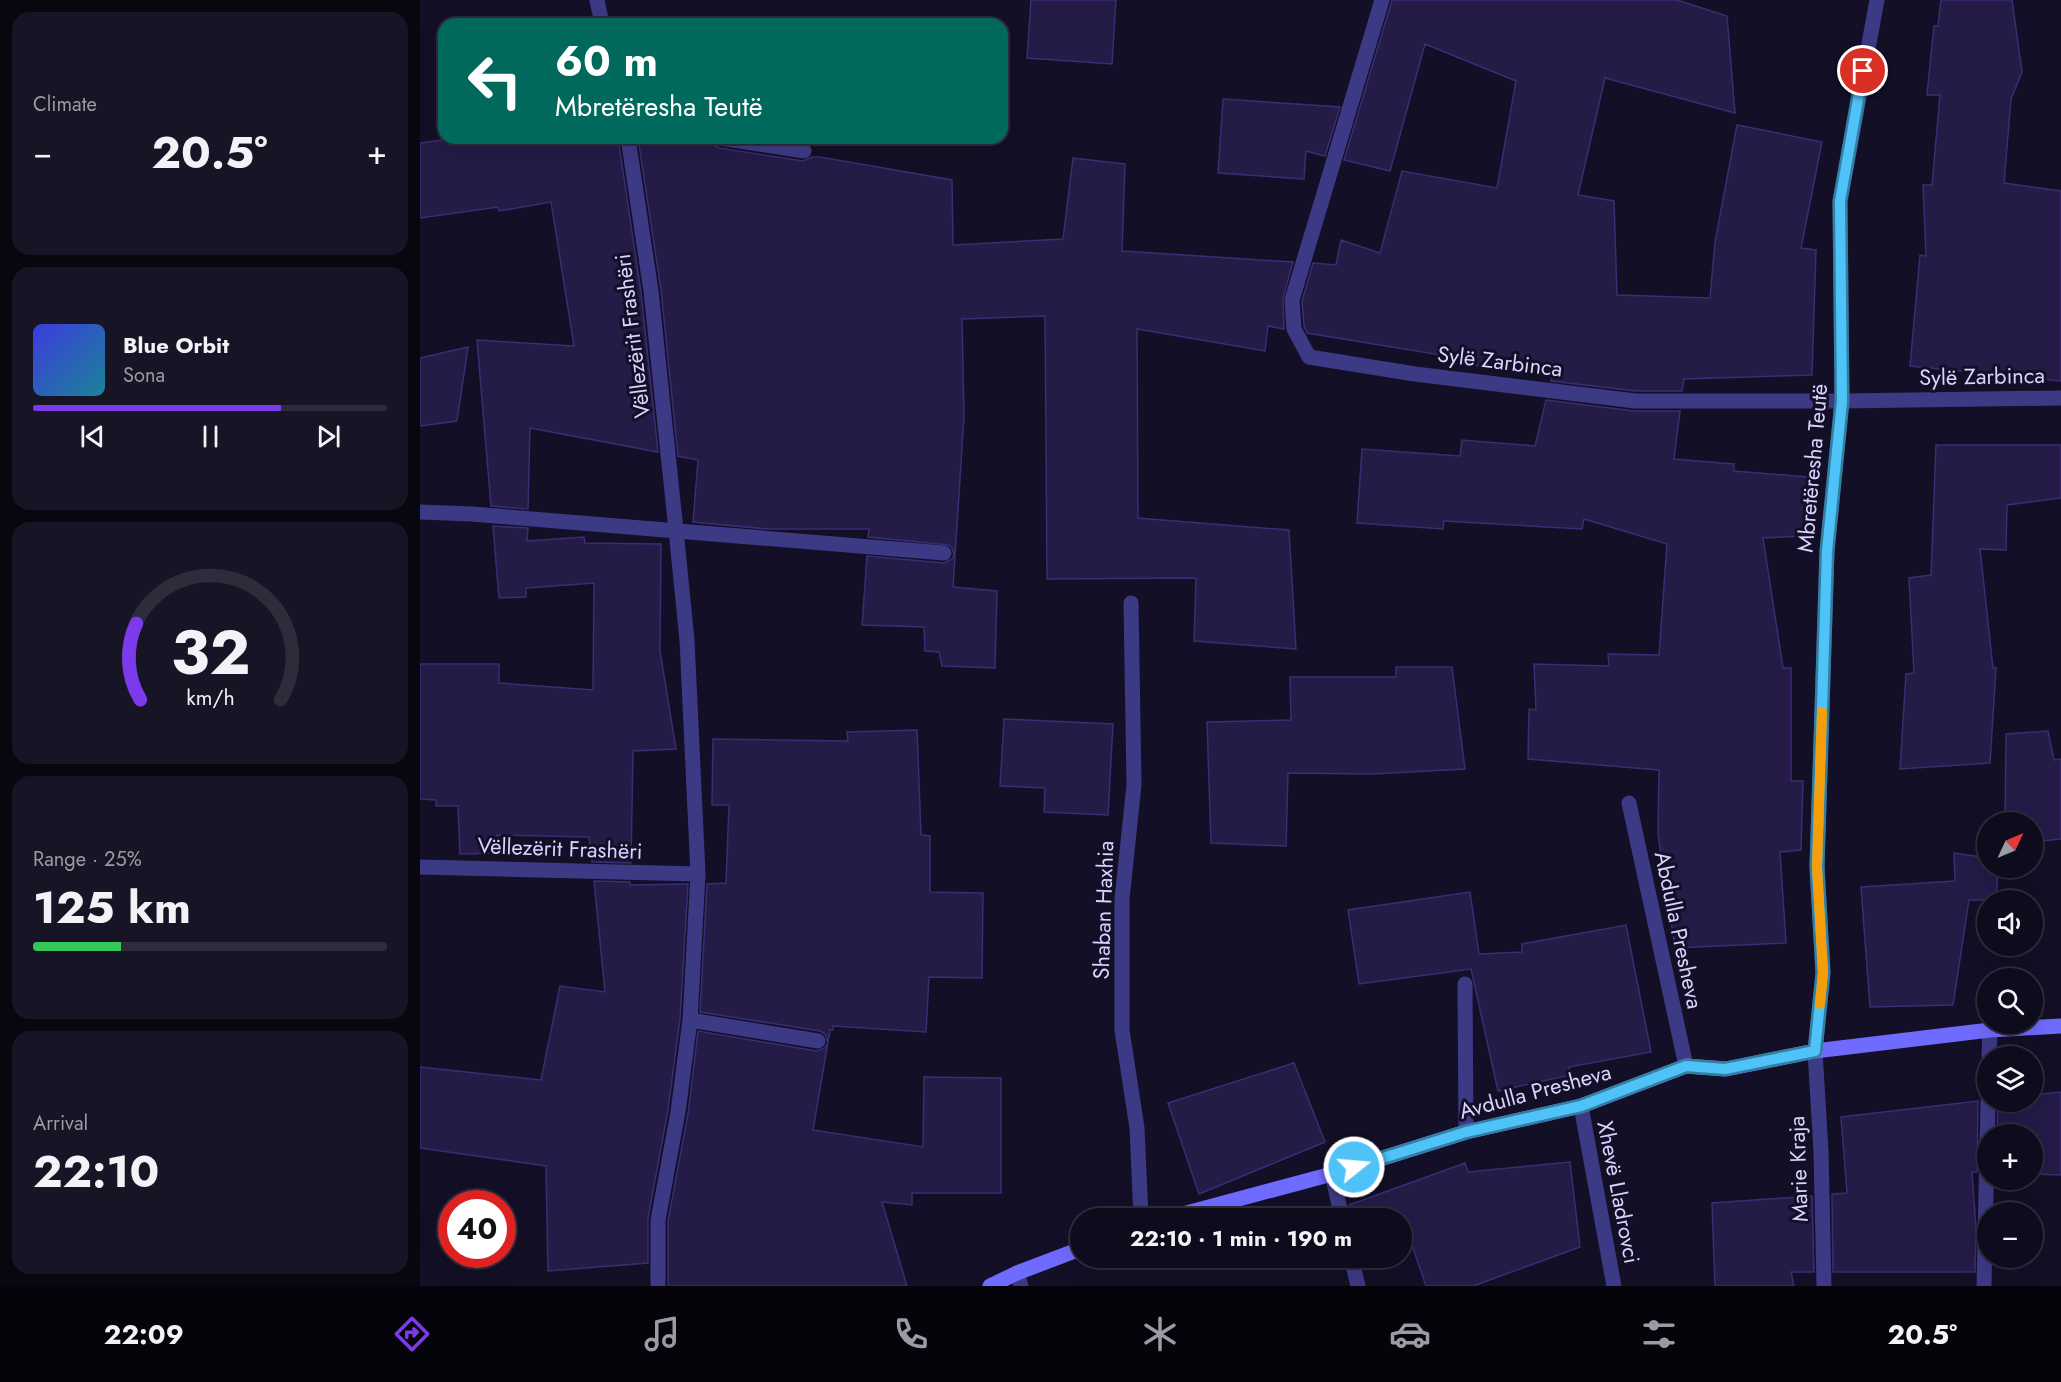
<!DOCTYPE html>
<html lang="en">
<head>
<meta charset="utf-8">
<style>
	:root { --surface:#0e0b1c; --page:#171425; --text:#f1f3f6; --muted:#9b9ba3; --line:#2e2b3b; --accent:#7c3aed }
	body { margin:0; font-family:Jost,sans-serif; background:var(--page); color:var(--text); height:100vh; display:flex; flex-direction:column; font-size:22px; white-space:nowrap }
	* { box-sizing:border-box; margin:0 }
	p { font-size:20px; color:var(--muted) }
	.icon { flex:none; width:33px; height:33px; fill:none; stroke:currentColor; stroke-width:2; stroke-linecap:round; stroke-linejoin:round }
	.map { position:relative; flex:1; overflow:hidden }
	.side { display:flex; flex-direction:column; gap:12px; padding:12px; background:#08060f; width:420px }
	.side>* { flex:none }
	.hud { position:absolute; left:18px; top:18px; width:570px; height:126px; border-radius:18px; box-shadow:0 6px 24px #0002,0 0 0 2px var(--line); background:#00695c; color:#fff; overflow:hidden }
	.needle { width:39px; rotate:46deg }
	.buttons { position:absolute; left:1557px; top:812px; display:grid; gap:12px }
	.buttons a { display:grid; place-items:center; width:66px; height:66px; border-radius:50%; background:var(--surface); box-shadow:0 6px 24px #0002,0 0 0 2px var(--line); font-size:30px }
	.speed { position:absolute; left:18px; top:1190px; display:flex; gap:12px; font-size:30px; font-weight:700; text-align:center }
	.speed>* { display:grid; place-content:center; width:78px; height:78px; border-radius:50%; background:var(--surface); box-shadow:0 6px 24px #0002,0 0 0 2px var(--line); line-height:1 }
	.speed .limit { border:9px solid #d22; background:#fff; color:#111 }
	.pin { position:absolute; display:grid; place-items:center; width:51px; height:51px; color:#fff; margin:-26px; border:3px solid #fff; border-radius:50%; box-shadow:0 2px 6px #0007 }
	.me { position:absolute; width:66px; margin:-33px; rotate:73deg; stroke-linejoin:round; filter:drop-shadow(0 0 4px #0008) }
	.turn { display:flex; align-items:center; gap:21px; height:126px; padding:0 18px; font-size:27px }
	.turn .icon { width:78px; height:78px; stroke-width:2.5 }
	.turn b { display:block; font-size:42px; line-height:51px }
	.big { font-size:45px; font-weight:700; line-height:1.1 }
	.side .card { flex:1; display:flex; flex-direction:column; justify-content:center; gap:9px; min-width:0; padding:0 21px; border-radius:18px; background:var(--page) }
	.side .dial { align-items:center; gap:0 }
	.dial svg { height:156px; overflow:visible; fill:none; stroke:var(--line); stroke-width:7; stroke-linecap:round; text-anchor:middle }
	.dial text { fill:var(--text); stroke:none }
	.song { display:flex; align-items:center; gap:18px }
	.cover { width:72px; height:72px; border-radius:9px; background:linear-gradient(135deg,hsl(240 70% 55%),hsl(190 70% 35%)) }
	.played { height:6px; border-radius:3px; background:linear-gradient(90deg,var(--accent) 70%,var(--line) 70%) }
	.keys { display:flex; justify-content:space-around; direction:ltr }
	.heat { display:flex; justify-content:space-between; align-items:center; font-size:33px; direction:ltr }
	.charge { height:9px; border-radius:4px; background:linear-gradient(90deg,#34c759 25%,var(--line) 0) }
	.trip { position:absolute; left:650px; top:1208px; width:342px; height:60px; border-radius:30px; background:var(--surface); box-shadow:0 6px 24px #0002,0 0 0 2px var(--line); font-weight:700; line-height:60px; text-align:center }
	.tab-bar { display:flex; height:96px; justify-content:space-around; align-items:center; background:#06040b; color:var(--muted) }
	.tab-bar .icon { width:42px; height:42px }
	.tab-bar .current { color:var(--accent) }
	.tab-bar b { font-size:27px; color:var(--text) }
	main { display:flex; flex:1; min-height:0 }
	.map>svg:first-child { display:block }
	.building { fill:#241b47; stroke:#3b2d73; stroke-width:1.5 }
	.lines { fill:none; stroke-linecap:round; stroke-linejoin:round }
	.street { stroke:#3d3a85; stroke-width:15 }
	.secondary { stroke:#6f6bff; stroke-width:15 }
	.route-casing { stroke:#337fa1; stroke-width:15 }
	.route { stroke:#4fc3f7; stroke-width:10 }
	.slow { stroke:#f59e0b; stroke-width:10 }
	.labels { text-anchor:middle; stroke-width:6; stroke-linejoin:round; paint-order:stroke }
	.street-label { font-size:22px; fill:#d9d4ff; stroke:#130f26 }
</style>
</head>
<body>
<main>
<section class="side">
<div class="card"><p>Climate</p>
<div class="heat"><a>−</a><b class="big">20.5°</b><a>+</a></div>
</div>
<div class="card">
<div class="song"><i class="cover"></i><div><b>Blue Orbit</b><p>Sona</p></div></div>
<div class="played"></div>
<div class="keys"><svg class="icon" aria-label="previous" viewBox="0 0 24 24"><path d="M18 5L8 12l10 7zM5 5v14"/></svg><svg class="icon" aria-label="pause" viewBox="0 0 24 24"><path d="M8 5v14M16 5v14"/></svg><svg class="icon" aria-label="next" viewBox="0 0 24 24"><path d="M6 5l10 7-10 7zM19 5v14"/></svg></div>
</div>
<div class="card dial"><svg viewBox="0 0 100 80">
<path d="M14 69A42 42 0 1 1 86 69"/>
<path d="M14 69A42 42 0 0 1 12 30" stroke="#7c3aed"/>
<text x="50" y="56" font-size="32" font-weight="700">32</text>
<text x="50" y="72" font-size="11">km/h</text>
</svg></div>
<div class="card"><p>Range · 25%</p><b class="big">125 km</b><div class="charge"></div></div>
<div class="card"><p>Arrival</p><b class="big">22:10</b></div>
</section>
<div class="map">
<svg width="1641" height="1286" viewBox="0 0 1641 1286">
	<rect width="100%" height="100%" fill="#130f26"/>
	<path class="building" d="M 611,0 L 696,0 L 692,64 L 607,58 Z
		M 972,0 L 1257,0 L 1307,16 L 1315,113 L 1185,78 L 1158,195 L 1194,201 L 1197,295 L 1290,298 L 1295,242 L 1317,125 L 1402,142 L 1381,248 L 1396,250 L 1392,375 L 1264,379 L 1262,391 L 1216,391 L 1131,381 L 1132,376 L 1032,362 L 1033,357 L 887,333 L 884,326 L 882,301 L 893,263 L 916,265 L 921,240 L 960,253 L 982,171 L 1077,188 L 1096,81 L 1005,44 L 970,171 L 924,160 Z
		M 1521,0 L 1592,0 L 1602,72 L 1591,99 L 1584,183 L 1641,191 L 1641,381 L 1490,366 L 1500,255 L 1506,256 L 1503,185 L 1512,185 L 1520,95 L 1507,95 L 1514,26 L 1518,26 Z
		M 803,99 L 920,107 L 905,156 L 886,151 L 884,179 L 798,173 Z
		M 38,138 L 198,138 L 221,292 L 238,452 L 110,428 L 108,509 L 71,506 L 57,340 L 154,346 L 131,202 L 79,211 L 78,207 L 0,218 L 0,143 Z
		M 218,138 L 290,138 L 293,145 L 299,148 L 383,161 L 392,157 L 400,157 L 532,180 L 533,245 L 643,239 L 653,158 L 705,164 L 702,251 L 873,262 L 863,298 L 864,329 L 848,326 L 845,351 L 717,329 L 718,518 L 869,530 L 876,649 L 774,641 L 776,578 L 627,579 L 625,316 L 542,319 L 544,416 L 533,587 L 577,591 L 575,668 L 522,666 L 519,652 L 505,651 L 504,627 L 442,625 L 447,556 L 524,563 L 532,559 L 534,554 L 532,548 L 529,545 L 448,537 L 449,529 L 348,529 L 273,522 L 278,460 L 258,456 L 241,290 Z
		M 48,347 L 37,421 L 0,426 L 0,358 Z
		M 1126,400 L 1214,411 L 1260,411 L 1254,459 L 1314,464 L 1314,471 L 1388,477 L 1385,536 L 1343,538 L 1363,668 L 1371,668 L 1371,781 L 1383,781 L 1381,850 L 1360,852 L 1366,943 L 1255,948 L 1238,834 L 1239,770 L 1108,759 L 1109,709 L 1116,710 L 1114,664 L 1189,666 L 1188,654 L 1239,655 L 1247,544 L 1164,519 L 1162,529 L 1024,521 L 1023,529 L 937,523 L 942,449 L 1040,456 L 1042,440 L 1115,446 Z
		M 1516,445 L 1641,445 L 1641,498 L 1587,505 L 1586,550 L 1560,549 L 1573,668 L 1576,668 L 1570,763 L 1480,769 L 1486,674 L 1494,673 L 1489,578 L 1511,575 Z
		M 73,526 L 108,528 L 107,541 L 164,537 L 165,543 L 241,544 L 240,651 L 256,749 L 213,751 L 211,863 L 172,862 L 169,837 L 77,835 L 78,853 L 40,854 L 38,806 L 16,806 L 16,800 L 0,799 L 0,664 L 79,664 L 79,683 L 173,690 L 174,583 L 106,588 L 106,597 L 79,598 Z
		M 976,667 L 1032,667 L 1045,769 L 952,774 L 868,773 L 866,846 L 791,843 L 787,722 L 871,720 L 870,677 L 976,677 Z
		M 584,719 L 693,724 L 688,815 L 624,812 L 625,788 L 580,786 Z
		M 497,730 L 501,835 L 510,836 L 510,892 L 563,893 L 562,978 L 509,977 L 506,1032 L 413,1026 L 413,1030 L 410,1030 L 393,1130 L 503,1147 L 504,1077 L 581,1078 L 581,1193 L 492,1193 L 492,1205 L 462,1202 L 487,1286 L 248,1286 L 248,1221 L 268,1114 L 278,1031 L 396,1051 L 405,1048 L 408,1042 L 405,1034 L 400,1031 L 280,1012 L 287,884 L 306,883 L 309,805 L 292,805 L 293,739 L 428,741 L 427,732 Z
		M 1628,731 L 1634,760 L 1641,759 L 1641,839 L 1612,842 L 1612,822 L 1585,822 L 1586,734 Z
		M 1534,853 L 1568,858 L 1568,867 L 1578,867 L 1576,900 L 1549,900 L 1533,1005 L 1450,1007 L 1441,887 L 1535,881 Z
		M 174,881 L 210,882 L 210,885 L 268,884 L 260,1019 L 248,1110 L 228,1218 L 228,1263 L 128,1271 L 126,1166 L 0,1148 L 0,1067 L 121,1080 L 140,986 L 185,992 Z
		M 1050,892 L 1059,954 L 1102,952 L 1102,944 L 1206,925 L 1231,1052 L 1149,1067 L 1150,1075 L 1078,1091 L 1051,969 L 939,984 L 928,910 Z
		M 874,1063 L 905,1142 L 779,1194 L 748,1103 Z
		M 1641,1092 L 1641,1175 L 1612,1174 L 1612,1134 L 1577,1134 L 1578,1101 L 1612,1101 L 1612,1095 Z
		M 1558,1101 L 1557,1172 L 1552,1172 L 1556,1228 L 1555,1272 L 1413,1272 L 1412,1194 L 1427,1193 L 1421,1117 Z
		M 1150,1162 L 1160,1247 L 1053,1286 L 1006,1286 L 992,1245 L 981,1249 L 981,1218 L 932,1218 L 929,1205 L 1045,1163 L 1048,1172 Z
		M 1392,1196 L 1394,1272 L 1371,1272 L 1374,1286 L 1295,1286 L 1292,1203 Z"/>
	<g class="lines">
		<path class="street" d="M 177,0 L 182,24
			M 962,0 L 872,300 L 874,329 L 889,357 L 995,374 L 1215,401 L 1422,401 L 1641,398
			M 208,138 L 231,291 L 256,530 L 267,640 L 278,874 L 270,1020 L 258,1112 L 238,1220 L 238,1286
			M 300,138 L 384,151
			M 0,512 L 52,514 L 524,553
			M 711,603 L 714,785 L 702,899 L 702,1030 L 717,1128 L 721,1218
			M 1209,803 L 1266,1066
			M 0,867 L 278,874
			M 1045,984 L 1046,1132
			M 270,1020 L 398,1041
			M 1569,1056 L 1570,1030
			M 1161,1106 L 1194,1286
			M 912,1174 L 922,1218
			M 931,1257 L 938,1286
			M 597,1273 L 601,1286
			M 1404,1286 L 1401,1152 L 1395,1051 L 1403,973 L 1397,867 L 1407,551 L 1422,401 L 1420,201 L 1457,0
			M 1564,1286 L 1568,1101"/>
		<path class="secondary" d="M 748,1218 L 912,1174 L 1046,1132 L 1161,1106 L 1266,1066 L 1306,1069 L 1395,1051 L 1570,1030 L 1641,1026
			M 570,1286 L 597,1273 L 660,1249"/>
	</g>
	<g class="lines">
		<defs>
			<path id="route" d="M 934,1167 L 1046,1132 L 1161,1106 L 1266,1066 L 1305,1069 L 1395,1051 L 1403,973 L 1397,867 L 1407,551 L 1422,401 L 1420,201 L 1443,71"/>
		</defs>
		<use href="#route" class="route-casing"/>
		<use href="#route" class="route"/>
		<path class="slow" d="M 1400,1004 L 1403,973 L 1397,867 L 1402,712"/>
	</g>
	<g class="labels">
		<g class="street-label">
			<text transform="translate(212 336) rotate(-97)" y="8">Vëllezërit Frashëri</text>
			<text transform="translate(1080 361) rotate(7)" y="8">Sylë Zarbinca</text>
			<text transform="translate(1562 376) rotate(-1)" y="8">Sylë Zarbinca</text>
			<text transform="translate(1392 468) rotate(-85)" y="8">Mbretëresha Teutë</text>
			<text transform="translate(140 848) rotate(2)" y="8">Vëllezërit Frashëri</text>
			<text transform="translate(683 910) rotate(-88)" y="8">Shaban Haxhia</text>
			<text transform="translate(1259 930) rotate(78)" y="8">Abdulla Presheva</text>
			<text transform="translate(1115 1091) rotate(-15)" y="8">Avdulla Presheva</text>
			<text transform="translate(1378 1169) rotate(-92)" y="8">Marie Kraja</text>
			<text transform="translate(1199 1192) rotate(79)" y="8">Xhevë Lladrovci</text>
		</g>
	</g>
</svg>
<div class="buttons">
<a><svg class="needle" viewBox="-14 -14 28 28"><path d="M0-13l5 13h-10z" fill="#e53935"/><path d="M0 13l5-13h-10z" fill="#9b9ba3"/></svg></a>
<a><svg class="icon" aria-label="sound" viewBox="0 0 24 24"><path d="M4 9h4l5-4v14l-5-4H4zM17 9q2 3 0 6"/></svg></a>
<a><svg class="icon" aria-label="search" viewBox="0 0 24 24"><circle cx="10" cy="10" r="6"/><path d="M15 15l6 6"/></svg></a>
<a><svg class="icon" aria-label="layers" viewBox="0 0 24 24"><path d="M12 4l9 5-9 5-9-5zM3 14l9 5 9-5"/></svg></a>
<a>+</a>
<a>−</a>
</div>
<div class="speed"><div class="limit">40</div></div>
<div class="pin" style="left:1443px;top:71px;background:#d93025"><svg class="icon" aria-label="arrive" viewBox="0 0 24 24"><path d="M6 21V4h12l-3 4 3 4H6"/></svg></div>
<svg class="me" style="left:934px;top:1167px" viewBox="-20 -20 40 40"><circle r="17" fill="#4fc3f7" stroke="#fff" stroke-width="3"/><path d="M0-11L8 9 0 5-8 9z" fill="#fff"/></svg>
<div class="trip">22:10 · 1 min · 190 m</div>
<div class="hud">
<div class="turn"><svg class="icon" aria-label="left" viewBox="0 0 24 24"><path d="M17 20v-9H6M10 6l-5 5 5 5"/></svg><div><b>60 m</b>Mbretëresha Teutë</div></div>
</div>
</div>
</main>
<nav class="tab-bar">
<b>22:09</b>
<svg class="icon current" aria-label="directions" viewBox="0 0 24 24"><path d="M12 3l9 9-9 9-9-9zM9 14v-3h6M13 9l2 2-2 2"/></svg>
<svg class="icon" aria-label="music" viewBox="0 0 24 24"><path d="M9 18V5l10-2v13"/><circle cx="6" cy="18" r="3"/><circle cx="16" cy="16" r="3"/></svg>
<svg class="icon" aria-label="phone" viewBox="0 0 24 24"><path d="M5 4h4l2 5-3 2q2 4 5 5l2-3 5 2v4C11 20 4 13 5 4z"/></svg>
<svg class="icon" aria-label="climate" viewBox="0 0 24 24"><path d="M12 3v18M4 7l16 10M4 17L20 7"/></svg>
<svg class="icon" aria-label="car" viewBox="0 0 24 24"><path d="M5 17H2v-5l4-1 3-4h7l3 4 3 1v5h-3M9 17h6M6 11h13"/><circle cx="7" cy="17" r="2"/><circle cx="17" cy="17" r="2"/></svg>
<svg class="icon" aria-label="filters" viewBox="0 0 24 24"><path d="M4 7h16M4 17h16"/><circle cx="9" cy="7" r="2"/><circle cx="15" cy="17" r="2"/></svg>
<b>20.5°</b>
</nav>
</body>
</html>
